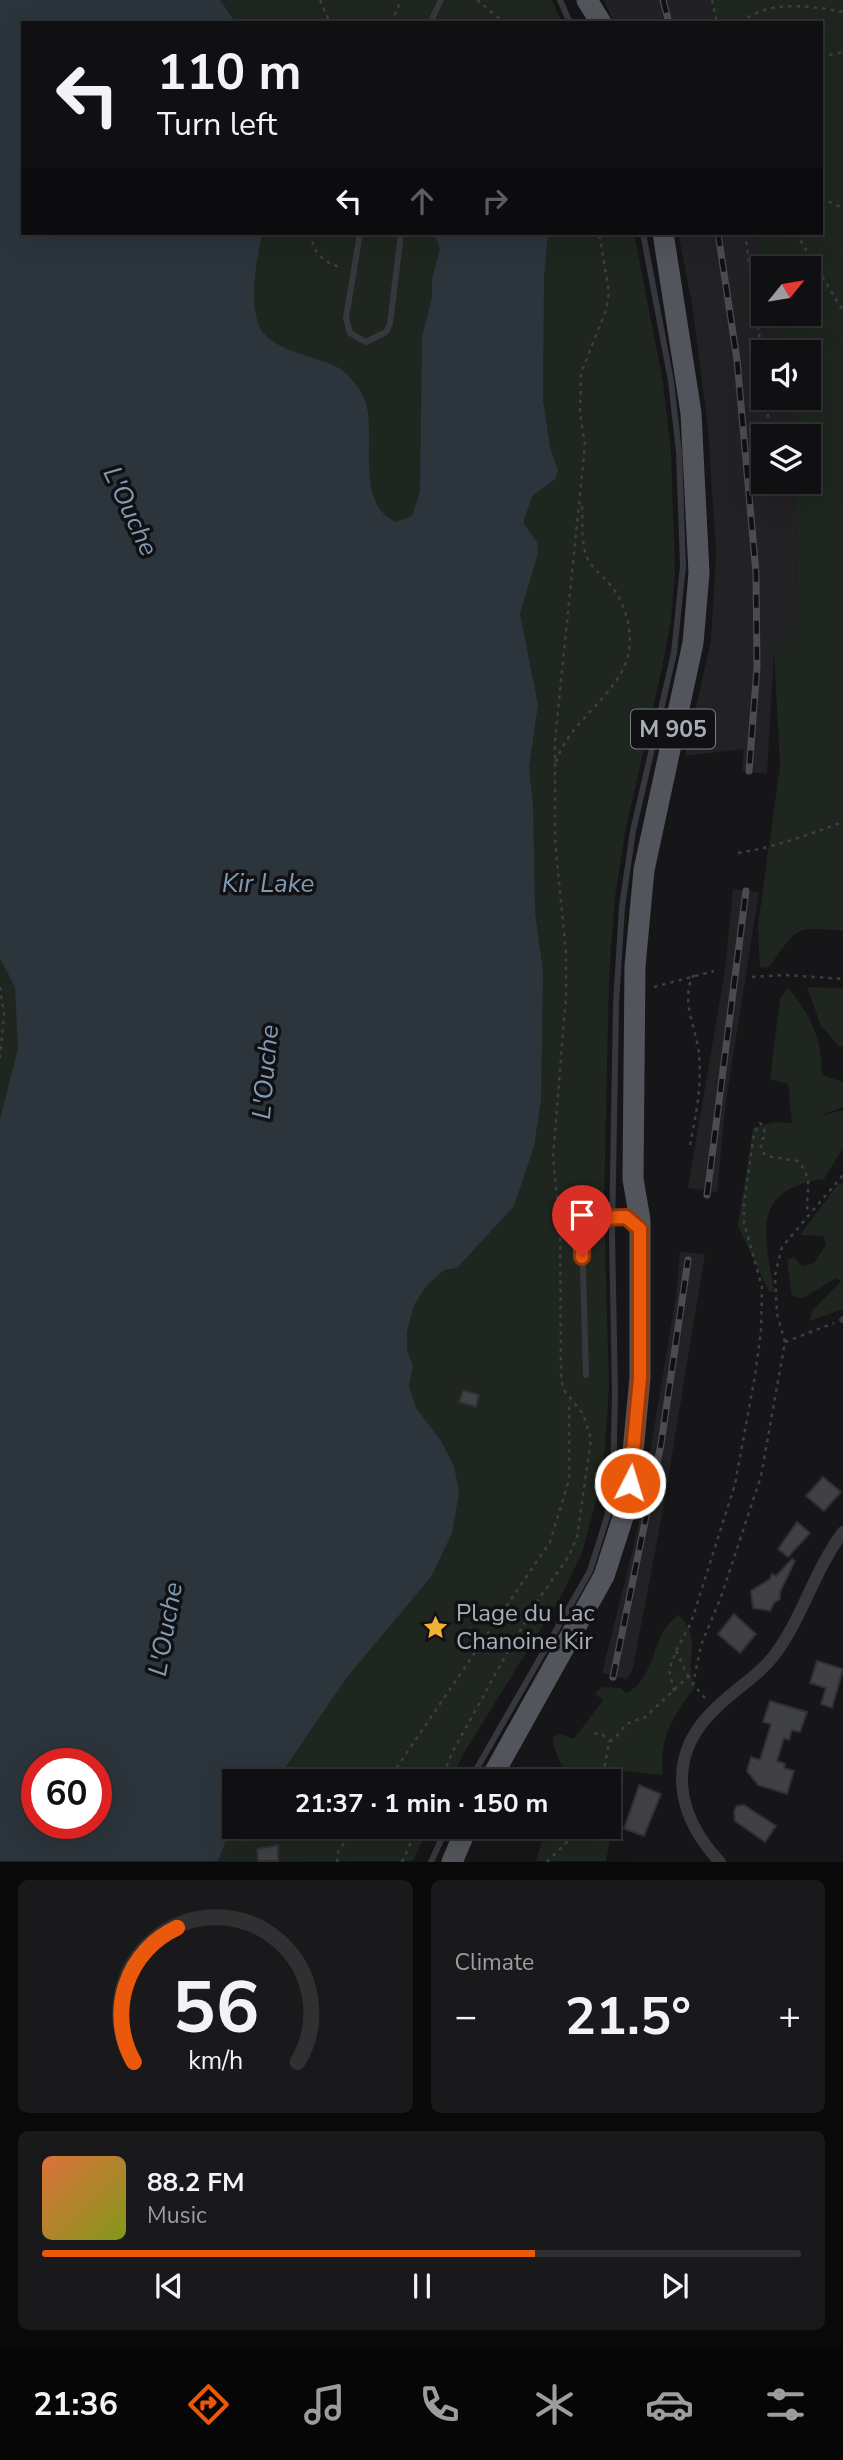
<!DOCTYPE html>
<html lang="en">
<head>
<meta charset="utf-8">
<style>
	:root { --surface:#101012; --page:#19191b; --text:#f1f3f6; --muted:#9c9d9f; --line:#303032; --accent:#ea580c }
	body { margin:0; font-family:"Nunito Sans",sans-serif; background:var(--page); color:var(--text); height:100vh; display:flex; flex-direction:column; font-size:26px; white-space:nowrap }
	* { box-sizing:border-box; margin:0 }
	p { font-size:23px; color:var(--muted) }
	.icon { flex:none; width:38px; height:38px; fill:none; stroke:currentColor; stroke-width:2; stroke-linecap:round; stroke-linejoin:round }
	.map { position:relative; height:1862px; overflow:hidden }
	.drawer { display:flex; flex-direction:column; gap:18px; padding:18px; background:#09090a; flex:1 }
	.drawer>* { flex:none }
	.guide { position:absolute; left:21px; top:21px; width:802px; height:214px; border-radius:0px; box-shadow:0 7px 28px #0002,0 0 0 2px var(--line); background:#101012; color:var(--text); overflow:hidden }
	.needle { width:46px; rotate:60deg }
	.fabs { position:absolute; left:751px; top:256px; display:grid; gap:14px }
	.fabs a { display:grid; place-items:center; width:70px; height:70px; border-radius:0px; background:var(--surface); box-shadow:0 7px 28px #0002,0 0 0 2px var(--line); font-size:35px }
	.speed { position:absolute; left:21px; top:1748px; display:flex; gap:14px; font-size:35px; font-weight:700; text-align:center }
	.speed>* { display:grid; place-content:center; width:91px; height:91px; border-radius:50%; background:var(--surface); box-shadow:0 7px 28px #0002,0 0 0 2px var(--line); line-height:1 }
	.speed .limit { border:10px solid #d22; background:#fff; color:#111 }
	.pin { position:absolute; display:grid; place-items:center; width:60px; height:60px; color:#fff; margin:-72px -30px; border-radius:50% 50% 50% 0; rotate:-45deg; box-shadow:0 0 7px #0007 }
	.pin .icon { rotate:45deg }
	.me { position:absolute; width:77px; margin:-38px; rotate:5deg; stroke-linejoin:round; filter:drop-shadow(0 0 5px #0008) }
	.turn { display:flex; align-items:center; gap:24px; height:147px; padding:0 21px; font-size:32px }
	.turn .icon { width:91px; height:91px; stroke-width:2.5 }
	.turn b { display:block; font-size:49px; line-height:60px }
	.lanes { display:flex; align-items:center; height:66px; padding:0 21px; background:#0003; justify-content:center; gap:35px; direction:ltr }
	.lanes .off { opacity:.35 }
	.big { font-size:52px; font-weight:700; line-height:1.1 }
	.drawer .tile { flex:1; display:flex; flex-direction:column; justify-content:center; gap:10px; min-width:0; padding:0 24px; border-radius:10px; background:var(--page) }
	.drawer .dial { align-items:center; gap:0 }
	.dial svg { height:182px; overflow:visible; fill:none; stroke:var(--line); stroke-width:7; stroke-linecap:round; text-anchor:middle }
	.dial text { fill:var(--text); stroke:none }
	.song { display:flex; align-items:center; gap:21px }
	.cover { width:84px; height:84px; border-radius:10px; background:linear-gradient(135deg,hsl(20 70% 55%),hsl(70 70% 35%)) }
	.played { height:7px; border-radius:4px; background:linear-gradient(90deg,var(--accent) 65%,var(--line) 65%) }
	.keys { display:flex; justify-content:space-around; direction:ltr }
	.heat { display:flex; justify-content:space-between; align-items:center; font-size:38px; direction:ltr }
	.drawer .tiles { flex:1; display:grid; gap:18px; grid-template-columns:1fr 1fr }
	.tile:last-child { grid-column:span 2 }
	.trip { position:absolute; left:222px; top:1769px; width:399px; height:70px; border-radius:0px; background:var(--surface); box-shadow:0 7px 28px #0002,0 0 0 2px var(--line); font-weight:700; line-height:70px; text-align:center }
	.menu { display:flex; height:112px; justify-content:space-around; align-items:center; background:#060607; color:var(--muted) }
	.menu .icon { width:49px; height:49px }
	.menu .selected { color:var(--accent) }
	.menu b { font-size:32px; color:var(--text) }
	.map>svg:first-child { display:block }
	.built { fill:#222225 }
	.green { fill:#1e261f; fill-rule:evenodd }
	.water { fill:#2c353c; fill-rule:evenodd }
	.building { fill:#404145; stroke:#303034; stroke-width:2 }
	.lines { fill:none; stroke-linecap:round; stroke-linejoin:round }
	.path { stroke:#3d3f44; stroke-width:2.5; stroke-dasharray:3.5 5; stroke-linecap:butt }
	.lane { stroke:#37383d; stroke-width:6 }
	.street { stroke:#37383d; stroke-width:12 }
	.primary { stroke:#53555c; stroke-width:21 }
	.rail-casing { stroke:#4a4c52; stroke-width:7 }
	.rail { stroke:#111113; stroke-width:4.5; stroke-dasharray:13; stroke-linecap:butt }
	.route-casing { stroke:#983908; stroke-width:18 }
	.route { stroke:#ea580c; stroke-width:12 }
	.labels { text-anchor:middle; stroke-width:7; stroke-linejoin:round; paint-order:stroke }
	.shield { fill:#111113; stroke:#7b7e86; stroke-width:2 }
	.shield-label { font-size:23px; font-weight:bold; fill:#a8adb8 }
	.poi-label { font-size:24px; fill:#a8adb8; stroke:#111113; text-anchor:start }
	.water-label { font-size:26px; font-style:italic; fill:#7f9bb3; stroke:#111113 }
</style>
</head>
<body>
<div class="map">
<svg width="843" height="1862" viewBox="0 0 843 1862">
	<rect width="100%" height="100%" fill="#161618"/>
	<path class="built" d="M 604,0 L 711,0 L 717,23 L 614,23 Z
		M 678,233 L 756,233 L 763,272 L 763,313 L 770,313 L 779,323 L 782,352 L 763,352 L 763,397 L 787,397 L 791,436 L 763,436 L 763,481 L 794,481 L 798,627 L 774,651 L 767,774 L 742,771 L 744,749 L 685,756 L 711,640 L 716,553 L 708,428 L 692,304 Z
		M 733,889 L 759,892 L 726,1101 L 717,1192 L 688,1188 L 725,970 Z
		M 680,1252 L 705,1254 L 663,1510 L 633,1668 L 627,1679 L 602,1673 L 636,1537 L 676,1296 Z"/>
	<path class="green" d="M 0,0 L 552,0 L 562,23 L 23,23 L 23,233 L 634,233 L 663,382 L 671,451 L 675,572 L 671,622 L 662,668 L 625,833 L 615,897 L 609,977 L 604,1206 L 609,1388 L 603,1475 L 582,1553 L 560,1598 L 465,1751 L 450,1781 L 234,1782 L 234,1827 L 429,1827 L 413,1861 L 0,1862 ZM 37,1764 L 96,1764 L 96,1824 L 37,1824 Z
		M 711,0 L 843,0 L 843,931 C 792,926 798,928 769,967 L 760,968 L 758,925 L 780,766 L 774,651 L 798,627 L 794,481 L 808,481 L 808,436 L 791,436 L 787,397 L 808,397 L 808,352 L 782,352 L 779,323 L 770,313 L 808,313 L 808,268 L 763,268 L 763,272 L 756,233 L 821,233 L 821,23 L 717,23 Z
		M 807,987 L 843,988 L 843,1046 L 840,1047 L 821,1026 Z
		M 788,988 C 811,1015 822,1039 822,1075 L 843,1082 L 843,1107 L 819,1116 L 843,1110 L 843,1148 L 824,1179 C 749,1189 765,1236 774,1292 L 769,1292 L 738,1226 L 753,1128 L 773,1122 L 792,1123 L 788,1084 L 770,1079 L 780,999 Z
		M 843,1183 L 843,1309 L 810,1321 L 812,1311 L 841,1281 L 837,1278 L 803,1298 L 792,1296 L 787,1260 L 794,1257 L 802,1266 L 814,1263 L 826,1245 L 824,1236 L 800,1235 L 838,1184 Z
		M 679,1615 C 704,1641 683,1661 695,1688 C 673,1713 658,1742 663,1775 L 623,1771 L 606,1861 L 536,1861 L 546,1827 L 609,1827 L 609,1782 L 566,1781 C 565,1765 552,1753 553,1737 L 560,1734 L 574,1739 L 603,1700 L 595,1694 L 602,1687 L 620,1688 L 626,1693 C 657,1680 651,1630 679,1615 Z"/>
	<path class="water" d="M 0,0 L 220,0 L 236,23 L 23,23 L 23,233 L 262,233 C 257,262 249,294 258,323 C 266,350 315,356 335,366 C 347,372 359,386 364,398 C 379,432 352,503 396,522 L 412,516 L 420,492 L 422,337 L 432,297 L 432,280 L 440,248 L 434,233 L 548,233 L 544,276 L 543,400 L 550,447 L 558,471 L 555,479 L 532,496 L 524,520 L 524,524 L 537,542 L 538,553 L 520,614 L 538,705 L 529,767 L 533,806 L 535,913 L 543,972 L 541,1100 L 534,1146 L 514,1206 L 457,1268 L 444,1270 L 427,1285 L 414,1305 L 407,1332 L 407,1350 L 413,1366 L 409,1386 L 416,1408 L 441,1441 L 454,1466 L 459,1493 L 452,1533 L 431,1577 L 347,1677 L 276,1781 L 234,1782 L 237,1827 L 227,1838 L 218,1861 L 0,1861 L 0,1119 L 18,1049 L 15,987 L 0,958 ZM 37,1764 L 96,1764 L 96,1824 L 37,1824 Z"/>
	<path class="building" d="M 463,1390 L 479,1395 L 476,1407 L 459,1402 Z
		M 823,1477 L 841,1492 L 824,1511 L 806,1496 Z
		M 797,1522 L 810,1533 L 788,1557 L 778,1549 Z
		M 792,1559 L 795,1561 L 780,1592 L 780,1599 L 774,1603 L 770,1611 L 753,1608 L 751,1591 L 770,1579 L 772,1574 L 776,1576 Z
		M 734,1614 L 756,1634 L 740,1653 L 718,1634 Z
		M 817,1661 L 843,1669 L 832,1708 L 821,1704 L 826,1688 L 810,1683 Z
		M 770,1701 L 807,1712 L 800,1732 L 792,1730 L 789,1740 L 784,1738 L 777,1761 L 785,1764 L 784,1768 L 794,1771 L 787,1794 L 758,1785 L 747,1771 L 751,1757 L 760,1760 L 771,1724 L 763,1722 Z
		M 639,1785 L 661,1794 L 644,1836 L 624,1829 Z
		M 744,1805 L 776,1826 L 765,1842 L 735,1821 L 734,1812 L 737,1806 Z
		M 278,1845 L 278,1861 L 258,1861 L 257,1849 Z"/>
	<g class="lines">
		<path class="path" d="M 320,0 L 330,23
			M 477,0 L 505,23
			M 712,0 L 717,23
			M 391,23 L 401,0
			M 741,23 C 765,0 809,5 843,12
			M 821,57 L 843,52
			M 821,198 L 843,208
			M 311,233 C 312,253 324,263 343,268
			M 745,233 L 763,362
			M 796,233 L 843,311
			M 766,397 L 770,436
			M 774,481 L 774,485
			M 556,762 C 569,723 607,703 624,667 C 635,643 629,613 615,591 C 608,580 597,573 590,563 C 580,548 583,523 582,506
			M 738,853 C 776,847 807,835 843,822
			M 752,977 L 786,975 L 843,979
			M 0,987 L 4,1015 L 0,1058
			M 654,987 L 714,971
			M 690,1145 C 696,1115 702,1085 699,1054 C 697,1031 679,997 694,975
			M 599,1209 L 600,1195 L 603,1195
			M 785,1342 L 834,1323
			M 676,1651 L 688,1676
			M 674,1691 L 669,1670 L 676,1651 L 691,1623 L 735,1484 L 755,1376 L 761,1331 L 762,1287 L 744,1223 L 744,1203 L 754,1134 L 760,1123 L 764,1127 L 765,1136 L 761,1141 L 761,1150 L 766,1156 L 798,1161 C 816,1183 804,1191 808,1215
			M 705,1698 L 693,1684 L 701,1645 L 721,1597 L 761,1476 L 785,1342 L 777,1314 L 775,1275 L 782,1247 L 843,1175
			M 594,1733 L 603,1735 L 609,1742
			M 387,1782 L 550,1542 L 569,1480 L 569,1401
			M 440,1782 L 452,1753 L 502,1662 L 538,1600 L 569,1556 L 577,1537 L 591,1439 L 583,1414 L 563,1389 L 561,1375 L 560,1227 L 553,1157 L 566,996 L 566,952 L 555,841 L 555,740 L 585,445 L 580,413 L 581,373 L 606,310 L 609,292 L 599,233
			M 598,1782 L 604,1770 L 609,1742 C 624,1733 621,1721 643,1719 L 688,1677 L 695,1676
			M 337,1862 L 338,1852 L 355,1827
			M 402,1862 L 418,1827
			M 547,1862 L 570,1839 L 575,1827"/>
		<path class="lane" d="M 560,0 L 570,23
			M 430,23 L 441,0
			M 360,233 L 346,318 L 350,333 L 366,342 L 386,332 L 390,324 L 401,233
			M 842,1320 L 843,1319
			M 586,1375 L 582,1234 L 599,1218 L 626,1217
			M 469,1782 L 590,1571 L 607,1517 L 613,1484 L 615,1392 L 612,1235 L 616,1004 L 622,907 L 633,831 L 674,653 L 683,566 L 679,452 L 671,381 L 643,233
			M 431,1862 L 447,1827"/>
		<path class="street" d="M 720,1862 C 675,1814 665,1755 717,1707 C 736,1688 760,1675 776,1653 C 803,1616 815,1569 843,1532"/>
		<path class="primary" d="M 587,0 L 601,23
			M 489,1782 L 604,1576 L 625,1511 L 630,1483 L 640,1378 L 640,1220 L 633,1179 L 635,966 L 644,870 L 693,643 L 699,573 L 691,413 L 663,233
			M 452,1862 L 467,1827"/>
		<defs>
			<path id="rail" d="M 663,0 L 669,23
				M 718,233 L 737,360 L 756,573 L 757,667 L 749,771
				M 707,1195 L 746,891
				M 613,1677 L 661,1444 L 688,1260"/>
		</defs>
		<use href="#rail" class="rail-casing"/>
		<use href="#rail" class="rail"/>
	</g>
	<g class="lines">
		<defs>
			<path id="route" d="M 582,1257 L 582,1234 L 599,1218 L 626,1217 L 640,1229 L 640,1378 L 630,1483"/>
		</defs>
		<use href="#route" class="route-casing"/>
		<use href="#route" class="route"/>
	</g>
	<defs>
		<symbol id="sight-bare" viewBox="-9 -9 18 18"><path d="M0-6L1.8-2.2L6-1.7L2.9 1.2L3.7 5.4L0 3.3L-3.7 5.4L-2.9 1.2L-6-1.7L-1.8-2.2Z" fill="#f2b134" stroke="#111113" stroke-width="2.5" paint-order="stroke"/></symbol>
	</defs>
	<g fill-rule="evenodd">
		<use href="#sight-bare" x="418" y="1610" width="35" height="35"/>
	</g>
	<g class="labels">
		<rect class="shield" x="631" y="709.5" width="84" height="39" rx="5"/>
		<g class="shield-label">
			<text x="673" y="737">M 905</text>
		</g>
		<g class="poi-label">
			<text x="456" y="1621">Plage du Lac<tspan x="456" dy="28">Chanoine Kir</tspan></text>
		</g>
		<g class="water-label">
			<text transform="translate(131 511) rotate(65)" y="9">L'Ouche</text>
			<text x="268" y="892">Kir Lake</text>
			<text transform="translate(265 1072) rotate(-85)" y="9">L'Ouche</text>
			<text transform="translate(165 1629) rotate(-80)" y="9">L'Ouche</text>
		</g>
	</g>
</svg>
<div class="fabs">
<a><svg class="needle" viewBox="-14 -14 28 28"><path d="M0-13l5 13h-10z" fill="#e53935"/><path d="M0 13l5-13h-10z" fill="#9c9d9f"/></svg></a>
<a><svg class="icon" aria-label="sound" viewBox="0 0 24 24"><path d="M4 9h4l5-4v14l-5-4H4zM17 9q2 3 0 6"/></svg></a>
<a><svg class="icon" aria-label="layers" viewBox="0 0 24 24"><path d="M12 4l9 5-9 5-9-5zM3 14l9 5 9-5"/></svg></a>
</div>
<div class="speed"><div class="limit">60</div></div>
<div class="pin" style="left:582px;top:1257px;background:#d93025"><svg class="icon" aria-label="arrive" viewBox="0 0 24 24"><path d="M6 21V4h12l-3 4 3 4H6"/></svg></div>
<svg class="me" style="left:630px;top:1483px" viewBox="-20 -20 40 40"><circle r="17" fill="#ea580c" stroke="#fff" stroke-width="3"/><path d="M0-11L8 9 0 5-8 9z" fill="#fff"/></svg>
<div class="trip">21:37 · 1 min · 150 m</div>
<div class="guide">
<div class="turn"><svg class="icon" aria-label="left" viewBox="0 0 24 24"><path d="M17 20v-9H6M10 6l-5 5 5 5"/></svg><div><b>110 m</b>Turn left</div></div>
<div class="lanes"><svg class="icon" aria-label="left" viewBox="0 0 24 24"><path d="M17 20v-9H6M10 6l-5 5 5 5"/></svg><svg class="icon off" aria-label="ahead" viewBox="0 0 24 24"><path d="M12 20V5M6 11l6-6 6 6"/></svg><svg class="icon off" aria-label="right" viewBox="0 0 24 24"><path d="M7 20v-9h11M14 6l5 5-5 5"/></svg></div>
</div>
</div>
<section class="drawer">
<div class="tiles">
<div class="tile dial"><svg viewBox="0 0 100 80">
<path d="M14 69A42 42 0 1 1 86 69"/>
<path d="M14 69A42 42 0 0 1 33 10" stroke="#ea580c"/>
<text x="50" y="56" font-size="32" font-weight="700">56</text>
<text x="50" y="72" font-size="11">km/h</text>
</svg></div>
<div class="tile"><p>Climate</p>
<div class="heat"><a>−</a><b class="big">21.5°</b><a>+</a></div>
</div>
<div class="tile">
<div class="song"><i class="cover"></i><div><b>88.2 FM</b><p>Music</p></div></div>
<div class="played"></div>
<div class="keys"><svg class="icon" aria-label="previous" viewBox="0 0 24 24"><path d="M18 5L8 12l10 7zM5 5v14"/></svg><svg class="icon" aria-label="pause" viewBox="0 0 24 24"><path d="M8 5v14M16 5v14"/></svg><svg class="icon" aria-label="next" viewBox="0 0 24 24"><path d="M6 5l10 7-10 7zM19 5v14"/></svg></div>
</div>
</div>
</section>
<nav class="menu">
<b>21:36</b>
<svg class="icon selected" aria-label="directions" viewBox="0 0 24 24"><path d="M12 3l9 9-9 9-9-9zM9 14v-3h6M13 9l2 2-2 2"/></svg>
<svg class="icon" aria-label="music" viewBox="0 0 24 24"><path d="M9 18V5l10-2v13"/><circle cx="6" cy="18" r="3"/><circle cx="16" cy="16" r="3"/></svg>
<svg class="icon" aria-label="phone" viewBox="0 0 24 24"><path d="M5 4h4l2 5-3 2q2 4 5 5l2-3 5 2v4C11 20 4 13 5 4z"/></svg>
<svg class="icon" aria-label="climate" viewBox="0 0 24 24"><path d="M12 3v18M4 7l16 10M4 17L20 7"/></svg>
<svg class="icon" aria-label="car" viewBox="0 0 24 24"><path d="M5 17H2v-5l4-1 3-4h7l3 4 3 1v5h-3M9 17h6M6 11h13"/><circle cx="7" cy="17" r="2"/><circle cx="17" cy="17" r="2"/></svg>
<svg class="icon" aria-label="filters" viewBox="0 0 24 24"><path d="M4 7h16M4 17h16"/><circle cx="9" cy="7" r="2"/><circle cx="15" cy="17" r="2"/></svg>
</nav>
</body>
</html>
